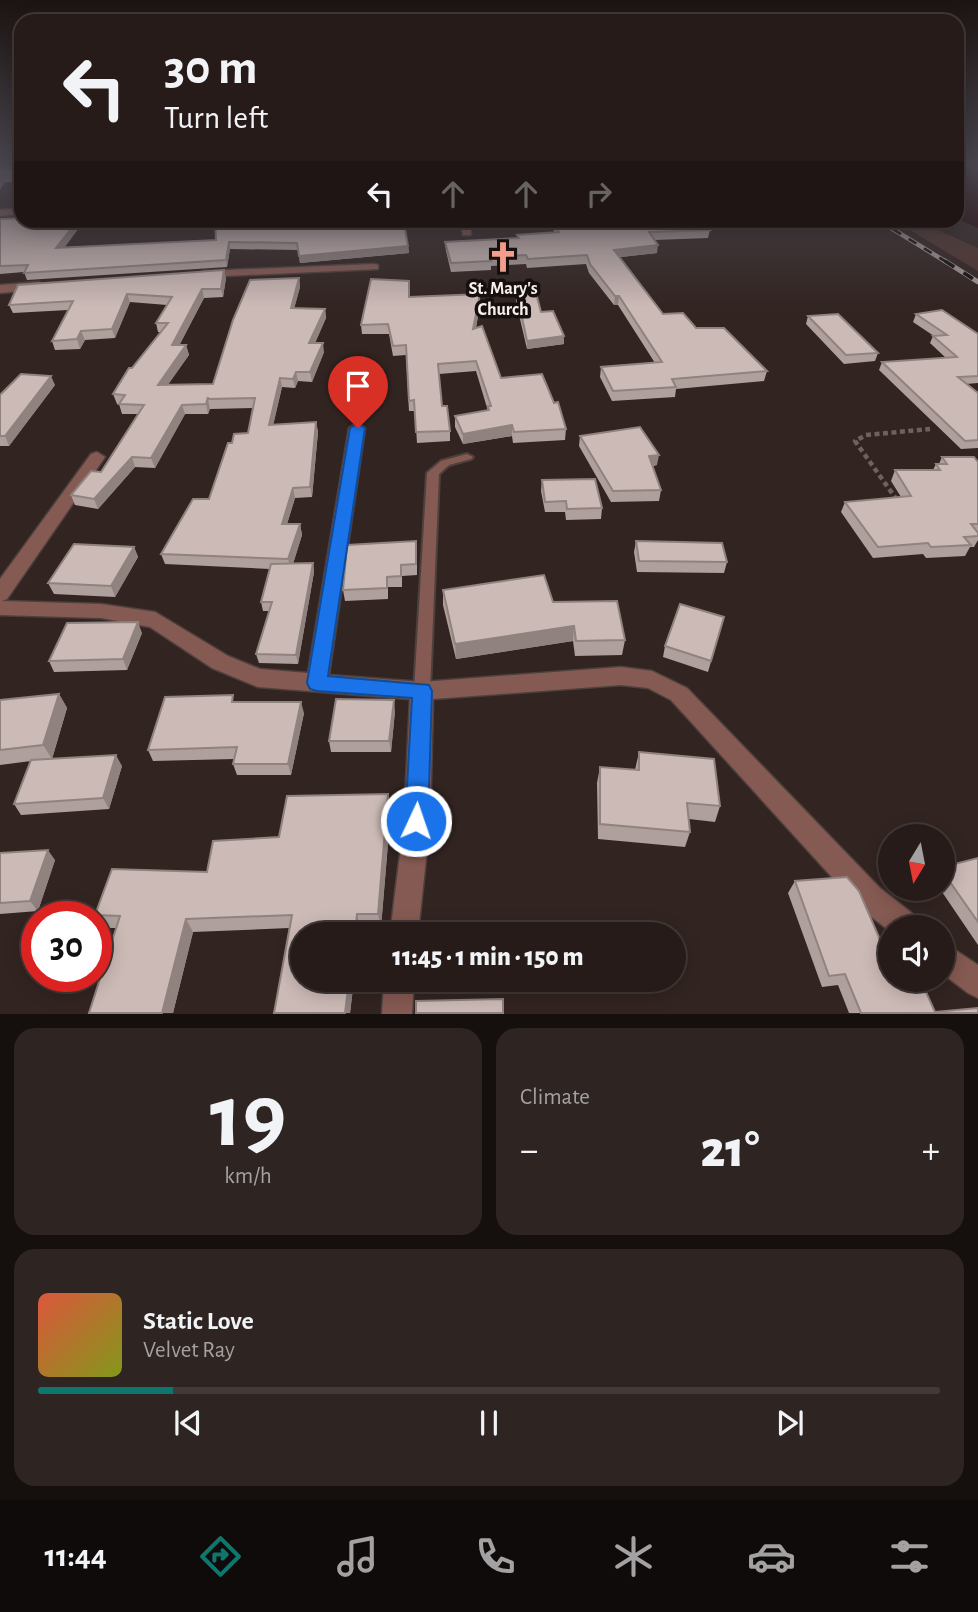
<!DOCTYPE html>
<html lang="en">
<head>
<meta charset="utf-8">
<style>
	:root { --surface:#261b19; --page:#2e2422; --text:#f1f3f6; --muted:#a4a1a2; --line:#423938; --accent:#0f766e }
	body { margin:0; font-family:"Alegreya Sans",sans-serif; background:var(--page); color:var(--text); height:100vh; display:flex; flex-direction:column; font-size:26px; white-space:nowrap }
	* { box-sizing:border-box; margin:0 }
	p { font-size:23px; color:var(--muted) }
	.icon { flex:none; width:38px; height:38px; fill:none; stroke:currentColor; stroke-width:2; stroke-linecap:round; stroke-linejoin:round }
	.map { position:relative; height:1014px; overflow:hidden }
	.sheet { display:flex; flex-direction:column; gap:14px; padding:14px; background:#150f0e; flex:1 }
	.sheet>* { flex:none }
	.banner { position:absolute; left:14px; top:14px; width:950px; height:214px; border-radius:21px; box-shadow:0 4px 18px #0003,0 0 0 2px var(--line); background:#261b19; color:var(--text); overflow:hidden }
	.needle { width:46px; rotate:190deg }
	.tools { position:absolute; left:878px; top:824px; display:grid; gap:14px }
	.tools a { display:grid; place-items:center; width:77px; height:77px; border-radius:50%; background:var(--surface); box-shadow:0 4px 18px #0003,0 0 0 2px var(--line); font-size:35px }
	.speed { position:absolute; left:21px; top:901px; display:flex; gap:14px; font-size:35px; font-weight:700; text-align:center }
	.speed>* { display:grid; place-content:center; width:91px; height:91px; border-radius:50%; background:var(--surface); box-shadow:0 4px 18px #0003,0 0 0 2px var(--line); line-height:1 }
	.speed .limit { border:10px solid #d22; background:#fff; color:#111 }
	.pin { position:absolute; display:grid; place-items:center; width:60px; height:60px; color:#fff; margin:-72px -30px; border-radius:50% 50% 50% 0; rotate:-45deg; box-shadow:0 0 7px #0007 }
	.pin .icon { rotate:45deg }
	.me { position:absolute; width:77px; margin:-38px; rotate:3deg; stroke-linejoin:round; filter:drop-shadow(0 0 5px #0008) }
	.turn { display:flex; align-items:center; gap:24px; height:147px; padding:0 35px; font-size:32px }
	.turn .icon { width:91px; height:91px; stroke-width:2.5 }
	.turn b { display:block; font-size:49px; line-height:60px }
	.lanes { display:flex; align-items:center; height:66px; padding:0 35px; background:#0003; justify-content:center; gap:35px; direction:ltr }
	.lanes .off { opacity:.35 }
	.big { font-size:52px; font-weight:800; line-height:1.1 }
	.sheet .card { flex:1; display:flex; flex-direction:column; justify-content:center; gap:10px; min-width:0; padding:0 24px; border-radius:21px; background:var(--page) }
	.sheet .dial { align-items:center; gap:0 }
	.dial b { font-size:91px; line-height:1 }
	.song { display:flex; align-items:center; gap:21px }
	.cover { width:84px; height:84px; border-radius:10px; background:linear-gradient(135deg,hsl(10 70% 55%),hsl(70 70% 35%)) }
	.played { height:7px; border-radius:4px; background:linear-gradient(90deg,var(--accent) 15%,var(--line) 15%) }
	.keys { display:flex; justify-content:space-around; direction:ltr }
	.heat { display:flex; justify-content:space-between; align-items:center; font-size:38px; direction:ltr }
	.sheet .tiles { flex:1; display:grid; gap:14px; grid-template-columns:1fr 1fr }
	.card:last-child { grid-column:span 2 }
	.trip { position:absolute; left:290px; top:922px; width:396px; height:70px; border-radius:35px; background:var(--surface); box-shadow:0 4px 18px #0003,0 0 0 2px var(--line); font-weight:800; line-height:70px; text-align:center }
	.dock { display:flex; height:112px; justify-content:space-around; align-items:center; background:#0f0b0a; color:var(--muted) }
	.dock .icon { width:49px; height:49px }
	.dock .selected { color:var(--accent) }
	.dock b { font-size:32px; color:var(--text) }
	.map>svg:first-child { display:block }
	.green { fill:#51352f }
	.water { fill:#250000 }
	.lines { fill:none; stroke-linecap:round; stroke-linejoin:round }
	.service-casing { stroke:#4e403d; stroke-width:4 }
	.minor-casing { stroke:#4e403d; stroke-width:3 }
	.path { stroke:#6e615f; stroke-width:4.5; stroke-dasharray:5 3.5; stroke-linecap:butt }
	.service { fill:#855a52; fill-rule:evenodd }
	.minor { fill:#855a52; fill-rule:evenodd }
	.rail-far1-casing { stroke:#a59a97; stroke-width:4.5 }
	.rail-casing { stroke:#a59a97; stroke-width:5 }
	.rail-far1 { stroke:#150f0e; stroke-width:2.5; stroke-dasharray:9; stroke-linecap:butt }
	.rail { stroke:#150f0e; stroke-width:3.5; stroke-dasharray:11; stroke-linecap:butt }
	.wall { fill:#afa09d }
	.shaded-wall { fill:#8f827f }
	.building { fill:#ccbab6; stroke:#8f827f; stroke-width:2 }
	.route { fill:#1a73e8; stroke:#114b97; stroke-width:2 }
	.labels { text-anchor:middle; stroke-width:7; stroke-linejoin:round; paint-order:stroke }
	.far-poi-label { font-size:18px; font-weight:bold; fill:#f8eeec; stroke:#150f0e }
</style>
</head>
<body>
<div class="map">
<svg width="978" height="1014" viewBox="0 0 978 1014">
	<rect width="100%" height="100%" fill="#322421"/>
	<path class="green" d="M 895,221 L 917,221 L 978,248 L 978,271 Z"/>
	<path class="water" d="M 957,165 L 978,165 L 978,228 L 957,219 Z"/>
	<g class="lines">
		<defs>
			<path id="service" d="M 467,454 L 473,457 L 471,459 L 449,465 L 439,474 L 430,691 L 427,695 L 422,697 L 417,695 L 414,691 L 427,473 L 441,461 Z"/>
			<path id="minor" d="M 21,208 L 21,214 L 0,216 L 0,210 Z
				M 460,220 L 470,220 L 471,235 L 463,235 Z
				M 692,220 L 711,220 L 696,225 Z
				M 374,264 L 378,265 L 378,269 L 203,277 L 197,274 L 203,271 Z
				M 39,282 L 45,286 L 43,289 L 0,293 L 0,285 Z
				M 357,423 L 365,428 L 329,675 L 422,682 L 621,667 L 652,671 L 687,688 L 880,888 L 918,918 L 922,928 L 891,928 L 891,932 L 860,908 L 671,700 L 648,688 L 621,685 L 433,699 L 430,821 L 418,934 L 390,934 L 404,821 L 410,699 L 258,687 L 212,668 L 150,627 L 101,618 L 0,615 L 0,579 L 91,454 L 97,452 L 105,457 L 7,599 L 2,601 L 101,604 L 155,612 L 228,656 L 260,669 L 308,673 L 349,428 Z
				M 943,942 L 978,965 L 978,998 L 968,993 L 943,974 Z
				M 384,980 L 414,980 L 412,1014 L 382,1014 Z"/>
		</defs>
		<use href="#service" class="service-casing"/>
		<use href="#minor" class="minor-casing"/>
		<path class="path" d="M 897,500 L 855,441 L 866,435 L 930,429"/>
		<use href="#service" class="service"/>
		<use href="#minor" class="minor"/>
		<defs>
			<path id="rail-far1" d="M 878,220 L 948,263"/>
			<path id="rail" d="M 945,261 L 978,282"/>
		</defs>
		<use href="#rail-far1" class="rail-far1-casing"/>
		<use href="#rail" class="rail-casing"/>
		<use href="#rail-far1" class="rail-far1"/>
		<use href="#rail" class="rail"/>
	</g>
	<path class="wall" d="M 0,165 L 21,165 L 21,182 L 5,182 L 0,189 Z
		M 0,219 L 64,247 L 216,240 L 215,220 L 421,222 L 422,229 L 406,230 L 409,253 L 300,263 L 298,250 L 230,249 L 227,267 L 27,280 L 24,272 L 0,274 Z
		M 548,220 L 701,220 L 710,230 L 708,238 L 655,240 L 657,253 L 620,257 L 663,314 L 696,328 L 767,371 L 764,381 L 676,389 L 675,397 L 612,401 L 600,377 L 601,367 L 655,363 L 618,305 L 614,305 L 589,273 L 586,264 L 527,268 L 526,264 L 491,266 L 491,270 L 451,272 L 446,251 L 445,242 L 517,238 L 517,235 L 555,233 Z
		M 226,278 L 223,297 L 204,298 L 179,345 L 186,345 L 189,355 L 167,385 L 213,384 L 299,278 L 300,287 L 294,308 L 325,309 L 326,318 L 315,343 L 324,352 L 312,382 L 298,381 L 295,388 L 282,387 L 273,425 L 316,422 L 318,432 L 312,497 L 295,498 L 287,524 L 300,524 L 302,535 L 293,564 L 313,563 L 314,572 L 298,664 L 259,663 L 256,654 L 270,611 L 263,611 L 261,602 L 270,569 L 165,564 L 161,554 L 209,499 L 232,443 L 248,433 L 253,408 L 210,409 L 208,414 L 185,414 L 155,468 L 135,467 L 98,509 L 75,505 L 71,495 L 101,472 L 138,414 L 122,414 L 119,404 L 117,404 L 113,394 L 161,332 L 158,332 L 156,323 L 167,305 L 130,302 L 115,338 L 85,340 L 80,349 L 55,350 L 52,341 L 68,310 L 13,313 L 9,305 Z
		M 480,294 L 480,304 L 476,328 L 501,378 L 554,403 L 566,429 L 565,440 L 513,443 L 512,436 L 463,444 L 455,427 L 455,416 L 488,411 L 476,371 L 439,374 L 442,406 L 450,431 L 450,441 L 417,443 L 415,411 L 409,411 L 406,355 L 393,356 L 389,334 L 362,334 L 361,325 L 410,297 Z
		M 517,294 L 541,312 L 564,336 L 564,344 L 527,349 L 516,302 Z
		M 916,314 L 978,334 L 978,383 L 966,384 L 978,393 L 978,448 L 961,449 L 879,370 L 882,362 L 946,358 L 930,343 L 933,336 L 934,336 L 913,322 Z
		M 808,316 L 878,353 L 875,361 L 844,364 L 806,324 Z
		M 55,385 L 9,446 L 0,446 L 0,395 Z
		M 580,436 L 657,465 L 653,466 L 661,490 L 659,501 L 611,502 L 579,446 Z
		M 942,457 L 978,462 L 978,540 L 974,547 L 970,547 L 965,556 L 926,558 L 923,554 L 873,558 L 841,512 L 845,502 L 901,497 L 891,481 L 895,470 L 933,470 L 936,464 L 939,464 Z
		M 542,480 L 602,508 L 601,519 L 566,520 L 565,512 L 545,512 L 541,491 Z
		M 636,541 L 727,562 L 724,573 L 637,572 L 634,552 Z
		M 134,547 L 138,557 L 115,597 L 54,594 L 48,583 Z
		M 417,552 L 417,575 L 402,576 L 402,587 L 388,587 L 388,599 L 345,601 L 343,590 Z
		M 443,590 L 553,602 L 625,640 L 622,655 L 575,656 L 573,641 L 456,659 L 443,605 Z
		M 724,617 L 708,672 L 663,657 L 665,646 Z
		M 142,633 L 127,670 L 54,672 L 49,661 Z
		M 59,694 L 67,708 L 52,759 L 122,766 L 109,809 L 21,815 L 14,804 L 31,761 L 0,765 L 0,700 Z
		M 236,702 L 304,713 L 291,775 L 237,775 L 233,764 L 234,759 L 153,761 L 148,750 Z
		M 395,711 L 391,752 L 331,752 L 329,741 Z
		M 639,752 L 720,806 L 715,822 L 689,819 L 690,832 L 685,847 L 598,839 L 597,783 L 600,767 L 635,770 Z
		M 388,794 L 391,808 L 381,927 L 360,927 L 359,934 L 303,934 L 303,980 L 354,980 L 350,1013 L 274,1013 L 289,928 L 193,932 L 173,1013 L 89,1013 L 116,928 L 104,928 L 95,915 L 112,869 L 207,872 L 213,841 L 279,837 L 287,796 Z
		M 0,853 L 55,860 L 38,911 L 0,914 Z
		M 978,858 L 978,945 L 940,889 L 943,889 L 943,872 Z
		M 795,881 L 899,986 L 935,1012 L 978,1013 L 849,1013 L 838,985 L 822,987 L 788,893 Z"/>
	<path class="shaded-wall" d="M 2,176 L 5,182 L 0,189 L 0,179 Z
		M 78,220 L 85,220 L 59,255 L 56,248 Z
		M 229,242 L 230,249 L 227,267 L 226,260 Z
		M 658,245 L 657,253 L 613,258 L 614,250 Z
		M 408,246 L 409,253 L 300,263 L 299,256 Z
		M 224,270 L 226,278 L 223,297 L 221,289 Z
		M 299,278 L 300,287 L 292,317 L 291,308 Z
		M 202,289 L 204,298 L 175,354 L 172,345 Z
		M 127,294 L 130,302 L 115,338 L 112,329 Z
		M 480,294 L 480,304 L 474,339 L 473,329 Z
		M 615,296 L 619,296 L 618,305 L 614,305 Z
		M 325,309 L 326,318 L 311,352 L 309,343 Z
		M 81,331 L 85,340 L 80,349 L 77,339 Z
		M 564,336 L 564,344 L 527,349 L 527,341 Z
		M 323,343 L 324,352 L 312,382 L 310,372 Z
		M 186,345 L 189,355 L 161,395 L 158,385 Z
		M 296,372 L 298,381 L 295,388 L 293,379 Z
		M 51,376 L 55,385 L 9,446 L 5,436 Z
		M 280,378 L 282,387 L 271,435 L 269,425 Z
		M 208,399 L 210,409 L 208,414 L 206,404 Z
		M 182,405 L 185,414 L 155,468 L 151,458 Z
		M 316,422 L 318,432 L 312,497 L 310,487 Z
		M 512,425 L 512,436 L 463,444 L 463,434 Z
		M 659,455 L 657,465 L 648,467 L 649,456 Z
		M 132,457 L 135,467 L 98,509 L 94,499 Z
		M 293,488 L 295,498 L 284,534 L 282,524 Z
		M 300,524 L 302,535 L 291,570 L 288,559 Z
		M 134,547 L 138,557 L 115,597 L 111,586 Z
		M 313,563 L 314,572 L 298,664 L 296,655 Z
		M 138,622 L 142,633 L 127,670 L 123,659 Z
		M 574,626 L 573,641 L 456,659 L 455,644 Z
		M 59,694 L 67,708 L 52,759 L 43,745 Z
		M 394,700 L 395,711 L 391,752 L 389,741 Z
		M 301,702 L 304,713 L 291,775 L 288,764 Z
		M 116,755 L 122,766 L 109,809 L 103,798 Z
		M 388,794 L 391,808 L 381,927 L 378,914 Z
		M 48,850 L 55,860 L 38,911 L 30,901 Z
		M 357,914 L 360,927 L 359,934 L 355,934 Z
		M 186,919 L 193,932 L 173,1013 L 162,1013 Z
		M 349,980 L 354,980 L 350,1013 L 345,1013 Z"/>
	<path class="building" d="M 0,165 L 21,165 L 21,175 L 2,176 L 0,179 Z
		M 21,218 L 21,220 L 78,220 L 56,248 L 216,240 L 215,220 L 421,220 L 421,222 L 404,223 L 408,246 L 299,256 L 297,243 L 229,242 L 226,260 L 24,273 L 28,265 L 0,266 L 0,219 Z
		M 553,220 L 701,220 L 710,230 L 649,232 L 658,245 L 614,250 L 663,314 L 683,313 L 696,328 L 724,328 L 767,371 L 672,379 L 676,387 L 613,391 L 601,367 L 662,362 L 619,296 L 615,296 L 590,264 L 587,255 L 528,259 L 526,255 L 490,257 L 491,261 L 451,263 L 445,242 L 519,238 L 517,235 L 559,232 Z
		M 224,270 L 221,289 L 202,289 L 172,345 L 186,345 L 158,385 L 213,384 L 233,320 L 250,280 L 299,278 L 291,308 L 325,309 L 309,343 L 323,343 L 310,372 L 296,372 L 293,379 L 280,378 L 269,425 L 316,422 L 310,487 L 293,488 L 282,524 L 300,524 L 288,559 L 161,554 L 193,499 L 209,499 L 228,443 L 232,443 L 234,434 L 248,433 L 255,398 L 208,399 L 208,397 L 206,404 L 182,405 L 151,458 L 132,457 L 94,499 L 71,495 L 91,471 L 101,472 L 144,405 L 119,404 L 125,395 L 113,394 L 129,368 L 132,368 L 168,323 L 156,323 L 172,297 L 127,294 L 112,329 L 81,331 L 77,339 L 52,341 L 73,301 L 9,305 L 18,285 Z
		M 371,279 L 409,281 L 409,297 L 480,294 L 473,329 L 482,326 L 501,378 L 542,374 L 554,403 L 558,402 L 566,429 L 514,432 L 512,425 L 463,434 L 455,416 L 489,410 L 488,406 L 491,406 L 476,361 L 438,364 L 442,406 L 447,406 L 450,431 L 416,432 L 414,400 L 409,401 L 406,345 L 393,346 L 388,324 L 361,325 Z
		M 536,293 L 541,312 L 553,311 L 564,336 L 527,341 L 517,294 Z
		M 942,310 L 978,334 L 978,376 L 958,377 L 978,393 L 978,440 L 965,441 L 882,362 L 957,357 L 933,336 L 947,335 L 916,314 Z
		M 838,314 L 878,353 L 846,355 L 808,316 Z
		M 21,374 L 51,376 L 5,436 L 0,436 L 0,395 Z
		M 640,427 L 659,455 L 649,456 L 661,490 L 613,491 L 580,436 Z
		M 942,457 L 974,457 L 978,462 L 978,524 L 971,524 L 978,533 L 978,536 L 964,537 L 971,545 L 931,547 L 928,543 L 878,547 L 845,502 L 911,496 L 895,470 L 940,470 L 936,464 L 947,464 Z
		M 595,479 L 602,508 L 567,509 L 566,501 L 545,502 L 542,480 Z
		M 416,541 L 416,564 L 401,565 L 401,576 L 387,577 L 387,588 L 343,590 L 347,545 Z
		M 636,541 L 722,543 L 727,562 L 639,561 Z
		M 74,544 L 134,547 L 111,586 L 48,583 Z
		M 313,563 L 296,655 L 256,654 L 272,602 L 261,602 L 271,564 Z
		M 544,575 L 553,602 L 617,601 L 625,640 L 576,641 L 574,626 L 455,644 L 443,590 Z
		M 680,604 L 724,617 L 711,661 L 665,646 Z
		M 138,622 L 123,659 L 49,661 L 67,623 Z
		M 59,694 L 43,745 L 0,750 L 0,700 Z
		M 233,695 L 232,702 L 301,702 L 288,764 L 233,764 L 237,747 L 148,750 L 165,697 Z
		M 336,699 L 394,700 L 389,741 L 329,741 Z
		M 639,752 L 714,759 L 720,806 L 687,803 L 690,832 L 600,824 L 600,767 L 639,770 Z
		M 116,755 L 103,798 L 14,804 L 31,760 Z
		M 388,794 L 378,914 L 357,914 L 355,934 L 303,934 L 303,980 L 349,980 L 345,1013 L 274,1013 L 292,915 L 186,919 L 162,1013 L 89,1013 L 120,916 L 95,915 L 112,869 L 207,872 L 213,841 L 279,837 L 287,796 Z
		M 48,850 L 30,901 L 0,903 L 0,853 Z
		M 978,858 L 978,922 L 943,872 L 943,867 Z
		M 847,877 L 859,891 L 891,965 L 891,980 L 897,980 L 899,986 L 922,983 L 935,1012 L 978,1008 L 978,1013 L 861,1013 L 845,974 L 829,976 L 795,881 Z
		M 503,999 L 503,1013 L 416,1013 L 416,1001 Z"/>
	<linearGradient id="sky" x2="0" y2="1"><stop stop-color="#1c1412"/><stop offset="0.54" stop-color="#49454e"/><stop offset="1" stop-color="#49454e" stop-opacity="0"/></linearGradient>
	<rect width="978" height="307" fill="url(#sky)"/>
	<path class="route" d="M 358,423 L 365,428 L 328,676 L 429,685 L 432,691 L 428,821 L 425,829 L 416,832 L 408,829 L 405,821 L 412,698 L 317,691 L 310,689 L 307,683 L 350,428 Z"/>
	<defs>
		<symbol id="church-bare" viewBox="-9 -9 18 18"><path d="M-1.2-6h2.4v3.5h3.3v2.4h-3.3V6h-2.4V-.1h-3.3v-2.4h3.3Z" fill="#f49d8c" stroke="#150f0e" stroke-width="2.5" paint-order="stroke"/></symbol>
	</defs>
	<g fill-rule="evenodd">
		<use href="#church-bare" x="481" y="235" width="44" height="44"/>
	</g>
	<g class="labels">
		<g class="far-poi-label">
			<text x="503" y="294">St. Mary's<tspan x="503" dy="21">Church</tspan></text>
		</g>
	</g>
</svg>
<div class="tools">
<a><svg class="needle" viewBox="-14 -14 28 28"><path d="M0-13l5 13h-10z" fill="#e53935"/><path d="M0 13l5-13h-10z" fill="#a4a1a2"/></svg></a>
<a><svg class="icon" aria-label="sound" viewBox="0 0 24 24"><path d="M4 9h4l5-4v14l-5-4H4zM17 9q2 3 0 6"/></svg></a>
</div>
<div class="speed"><div class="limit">30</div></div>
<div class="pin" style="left:358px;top:428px;background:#d93025"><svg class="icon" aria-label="arrive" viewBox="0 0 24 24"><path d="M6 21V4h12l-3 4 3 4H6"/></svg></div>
<svg class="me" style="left:416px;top:821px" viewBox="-20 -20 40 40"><circle r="17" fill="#1a73e8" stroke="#fff" stroke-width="3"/><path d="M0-11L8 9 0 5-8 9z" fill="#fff"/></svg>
<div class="trip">11:45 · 1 min · 150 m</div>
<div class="banner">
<div class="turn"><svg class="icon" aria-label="left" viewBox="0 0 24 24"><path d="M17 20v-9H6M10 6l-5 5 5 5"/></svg><div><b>30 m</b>Turn left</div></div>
<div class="lanes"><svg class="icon" aria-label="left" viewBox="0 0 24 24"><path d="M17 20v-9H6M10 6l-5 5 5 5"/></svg><svg class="icon off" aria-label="ahead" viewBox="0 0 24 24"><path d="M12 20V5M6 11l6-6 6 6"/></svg><svg class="icon off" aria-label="ahead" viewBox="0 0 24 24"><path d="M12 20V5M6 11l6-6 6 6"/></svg><svg class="icon off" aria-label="right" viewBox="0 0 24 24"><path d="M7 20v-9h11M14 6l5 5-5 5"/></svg></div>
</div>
</div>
<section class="sheet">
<div class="tiles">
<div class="card dial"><b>19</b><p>km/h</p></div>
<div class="card"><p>Climate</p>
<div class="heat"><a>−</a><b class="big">21°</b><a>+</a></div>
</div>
<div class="card">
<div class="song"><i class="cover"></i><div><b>Static Love</b><p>Velvet Ray</p></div></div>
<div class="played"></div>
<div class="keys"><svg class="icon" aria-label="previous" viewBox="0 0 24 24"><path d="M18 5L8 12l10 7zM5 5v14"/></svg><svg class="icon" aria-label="pause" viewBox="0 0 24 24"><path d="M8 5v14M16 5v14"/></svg><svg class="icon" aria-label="next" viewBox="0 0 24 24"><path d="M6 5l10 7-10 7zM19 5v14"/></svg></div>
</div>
</div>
</section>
<nav class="dock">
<b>11:44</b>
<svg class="icon selected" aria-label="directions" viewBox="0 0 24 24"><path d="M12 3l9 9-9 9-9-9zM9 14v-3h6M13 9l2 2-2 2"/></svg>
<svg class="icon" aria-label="music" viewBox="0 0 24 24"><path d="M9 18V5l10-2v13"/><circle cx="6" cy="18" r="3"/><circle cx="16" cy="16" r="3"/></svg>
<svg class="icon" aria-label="phone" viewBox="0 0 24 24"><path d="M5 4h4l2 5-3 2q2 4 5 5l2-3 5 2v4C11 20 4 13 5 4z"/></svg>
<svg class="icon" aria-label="climate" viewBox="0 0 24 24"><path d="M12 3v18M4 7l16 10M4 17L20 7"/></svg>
<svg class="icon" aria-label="car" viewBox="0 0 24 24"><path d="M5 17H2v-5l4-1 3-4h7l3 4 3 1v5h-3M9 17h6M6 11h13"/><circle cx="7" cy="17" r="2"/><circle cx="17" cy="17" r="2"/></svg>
<svg class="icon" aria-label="filters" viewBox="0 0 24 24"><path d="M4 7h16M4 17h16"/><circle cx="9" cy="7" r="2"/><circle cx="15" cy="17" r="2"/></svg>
</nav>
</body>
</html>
